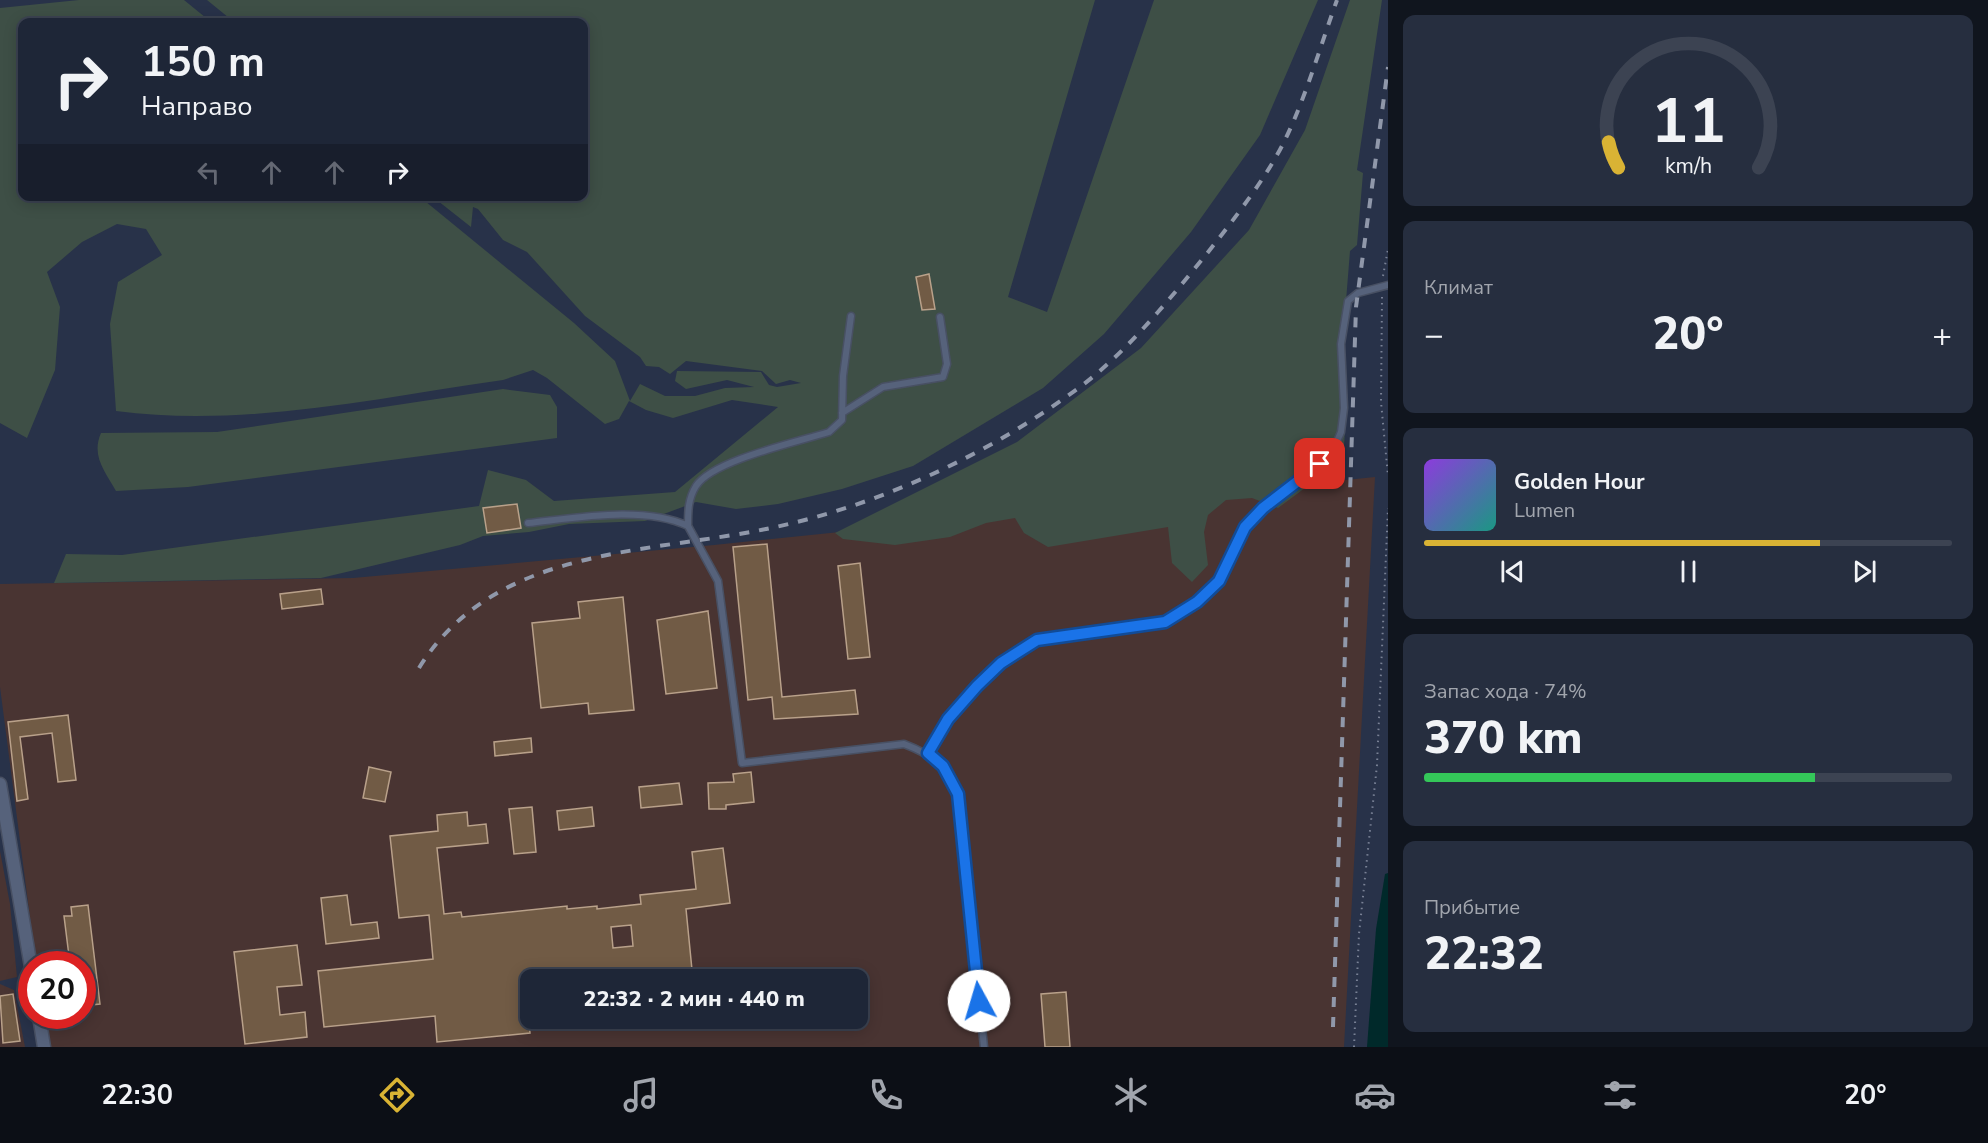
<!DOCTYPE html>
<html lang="ru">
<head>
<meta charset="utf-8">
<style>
	:root { --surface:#1e2637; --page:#262e3f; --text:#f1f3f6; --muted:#a1a5ad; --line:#3c4352; --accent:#d9b334 }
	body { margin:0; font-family:"Nunito Sans",sans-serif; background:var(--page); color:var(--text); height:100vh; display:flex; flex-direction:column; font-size:22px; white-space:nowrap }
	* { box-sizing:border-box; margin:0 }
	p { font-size:20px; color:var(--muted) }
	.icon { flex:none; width:33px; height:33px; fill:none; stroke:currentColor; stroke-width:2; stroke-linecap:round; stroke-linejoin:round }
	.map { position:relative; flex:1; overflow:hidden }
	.sheet { display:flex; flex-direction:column; gap:15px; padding:15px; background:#10151e; width:600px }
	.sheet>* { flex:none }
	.guide { position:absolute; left:18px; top:18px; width:570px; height:183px; border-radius:12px; box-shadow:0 3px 15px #0003,0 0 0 2px var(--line); background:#1e2637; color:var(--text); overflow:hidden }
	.speed { position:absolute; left:18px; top:951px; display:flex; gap:12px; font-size:30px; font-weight:700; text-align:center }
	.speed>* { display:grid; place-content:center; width:78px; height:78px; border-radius:50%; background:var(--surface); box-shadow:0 3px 15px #0003,0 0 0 2px var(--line); line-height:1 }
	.speed .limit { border:9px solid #d22; background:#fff; color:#111 }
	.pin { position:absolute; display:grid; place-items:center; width:51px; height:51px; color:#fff; margin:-26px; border-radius:12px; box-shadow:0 3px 9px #0006 }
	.me { position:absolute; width:66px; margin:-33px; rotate:354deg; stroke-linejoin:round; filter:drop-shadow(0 0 4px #0008) }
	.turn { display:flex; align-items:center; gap:21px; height:126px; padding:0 24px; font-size:27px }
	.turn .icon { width:78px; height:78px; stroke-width:2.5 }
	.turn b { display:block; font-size:42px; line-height:51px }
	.lanes { display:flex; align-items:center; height:57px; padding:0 24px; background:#0003; justify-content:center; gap:30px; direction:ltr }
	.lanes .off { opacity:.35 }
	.big { font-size:45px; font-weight:800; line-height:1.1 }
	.sheet .widget { flex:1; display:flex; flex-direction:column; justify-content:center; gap:9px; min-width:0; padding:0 21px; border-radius:12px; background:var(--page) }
	.sheet .dial { align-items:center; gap:0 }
	.dial svg { height:156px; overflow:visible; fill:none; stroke:var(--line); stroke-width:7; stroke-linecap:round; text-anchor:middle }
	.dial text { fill:var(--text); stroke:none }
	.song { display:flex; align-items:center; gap:18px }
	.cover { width:72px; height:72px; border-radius:9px; background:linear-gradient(135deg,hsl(270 70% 55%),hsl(170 70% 35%)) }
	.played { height:6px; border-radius:3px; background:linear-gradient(90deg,var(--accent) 75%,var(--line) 75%) }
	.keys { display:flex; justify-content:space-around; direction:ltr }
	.heat { display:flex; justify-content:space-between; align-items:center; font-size:33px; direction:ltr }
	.charge { height:9px; border-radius:4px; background:linear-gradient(90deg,#34c759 74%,var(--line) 0) }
	.trip { position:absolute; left:520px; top:969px; width:348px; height:60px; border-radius:12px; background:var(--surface); box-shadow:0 3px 15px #0003,0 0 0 2px var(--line); font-weight:800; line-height:60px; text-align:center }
	.tab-bar { display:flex; height:96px; justify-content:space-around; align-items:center; background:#0c0f16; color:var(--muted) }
	.tab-bar .icon { width:42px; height:42px }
	.tab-bar .selected { color:var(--accent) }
	.tab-bar b { font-size:27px; color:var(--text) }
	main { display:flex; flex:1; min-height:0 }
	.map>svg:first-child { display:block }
	.industrial { fill:#493432; fill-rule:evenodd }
	.green { fill:#3e4f46 }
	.water { fill:#00292a }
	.building { fill:#715b45; stroke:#b9a18a; stroke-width:1.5; fill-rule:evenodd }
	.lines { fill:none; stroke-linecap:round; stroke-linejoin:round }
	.lane-casing { stroke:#485063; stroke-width:9 }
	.street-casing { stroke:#485063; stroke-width:15 }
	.path { stroke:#798195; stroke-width:2; stroke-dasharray:1.5 4.5; stroke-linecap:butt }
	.lane { stroke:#56627b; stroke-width:6 }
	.street { stroke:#56627b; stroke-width:12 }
	.rail { stroke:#9098aa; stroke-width:4; stroke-dasharray:10 10; stroke-linecap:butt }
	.route-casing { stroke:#114b97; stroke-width:15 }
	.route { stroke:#1a73e8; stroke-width:10 }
</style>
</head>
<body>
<main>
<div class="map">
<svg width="1388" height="1047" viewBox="0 0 1388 1047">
	<rect width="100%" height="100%" fill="#283249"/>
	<path class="industrial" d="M 1375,477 L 1344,1047 L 48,1047 L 44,1016 L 82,1016 L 82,964 L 36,964 L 0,687 L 0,584 L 353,578 L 714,545 ZM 531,980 L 858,980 L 858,1018 L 531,1018 Z
		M 0,851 L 10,904 L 17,977 L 0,981 Z
		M 0,984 L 14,990 L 25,1047 L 0,1047 Z"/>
	<path class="green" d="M 79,0 L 184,0 L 211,22 L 22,22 L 22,196 L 420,197 L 574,323 L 615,361 L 630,401 L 640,384 L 665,396 L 695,396 L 725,388 L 754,387 L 727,380 L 686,389 L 675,381 L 677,371 L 761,372 L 769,385 L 777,387 L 801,383 L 790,380 L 776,384 L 762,371 L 686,361 L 670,374 L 659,367 L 646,366 L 640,357 L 585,316 L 527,252 L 503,240 L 478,209 L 473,207 L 471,227 L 433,197 L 584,196 L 584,22 L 234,22 L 207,0 L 1095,0 L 1008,297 L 1047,312 L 1154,0 L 1318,0 L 1260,135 L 1191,232 L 1104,334 L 1043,388 L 913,466 L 842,489 L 778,504 L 736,509 L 696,502 L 645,521 L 569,524 L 529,532 L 483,536 L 460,545 L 321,578 L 54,583 L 66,554 L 122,555 L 479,506 L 488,470 L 526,480 L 554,501 L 675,492 L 778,407 L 732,400 L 673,418 L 646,410 L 629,401 L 619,419 L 605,424 L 547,378 L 533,370 L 503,380 C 376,398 244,428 116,411 L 110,324 L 118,282 L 162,255 L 146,229 L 117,224 L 82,242 L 47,272 L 60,307 L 55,370 L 27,438 L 0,423 L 0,8 Z
		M 1350,0 L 1382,0 L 1357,170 L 1363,173 L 1357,245 L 1350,251 L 1344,326 L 1345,430 L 1342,479 L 1305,488 L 1278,508 L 1252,498 L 1226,500 L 1208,515 L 1204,532 L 1208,565 L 1192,582 L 1172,563 L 1168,527 L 1048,547 L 1024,533 L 1015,518 L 986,523 L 950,537 L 895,545 L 843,539 L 835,533 L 1017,442 L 1141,348 L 1249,230 L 1305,130 Z
		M 503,389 L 550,395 L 557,407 L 557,438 L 188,487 L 116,491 C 105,471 91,456 101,433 L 217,432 Z"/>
	<path class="water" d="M 1388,873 L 1388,1047 L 1367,1047 L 1376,929 L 1385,874 Z"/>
	<path class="building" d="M 929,274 L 935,309 L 922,310 L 916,277 Z
		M 517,504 L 521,528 L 487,533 L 483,508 Z
		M 767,544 L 782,697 L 855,690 L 858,714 L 774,719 L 772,697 L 748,700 L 733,547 Z
		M 860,563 L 870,657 L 848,659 L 838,566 Z
		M 321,589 L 323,604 L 282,609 L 280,594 Z
		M 623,597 L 634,710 L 589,714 L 588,703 L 541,708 L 532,623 L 580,618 L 578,602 Z
		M 708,611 L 717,688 L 666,694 L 657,620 Z
		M 68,715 L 76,780 L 58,782 L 52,733 L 20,737 L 28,799 L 17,801 L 8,722 Z
		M 531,738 L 532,752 L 495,756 L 494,742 Z
		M 369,767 L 391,772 L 385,802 L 363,798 Z
		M 751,772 L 754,802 L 726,805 L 726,809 L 709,809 L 708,783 L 734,782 L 733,774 Z
		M 679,783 L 682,804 L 641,808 L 639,787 Z
		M 532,807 L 536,852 L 514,854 L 509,809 Z
		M 592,807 L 594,826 L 559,830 L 557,811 Z
		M 467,812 L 468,826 L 486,824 L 488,843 L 437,848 L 444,914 L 461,912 L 462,917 L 567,906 L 567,909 L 597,906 L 597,909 L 641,904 L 640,895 L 696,889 L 692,852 L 723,848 L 730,903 L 686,909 L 693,980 L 531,980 L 531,1004 L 527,1005 L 530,1033 L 437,1042 L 435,1016 L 324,1027 L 318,971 L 433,959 L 429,915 L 399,918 L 390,836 L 438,831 L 437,815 ZM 631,925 L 633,946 L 613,948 L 611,927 Z
		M 347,895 L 351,925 L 377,922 L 379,938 L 326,944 L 321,898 Z
		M 88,905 L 100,1004 L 82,1006 L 82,964 L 70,964 L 64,916 L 72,916 L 71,907 Z
		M 297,945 L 302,985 L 277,987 L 280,1015 L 305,1012 L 307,1037 L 245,1044 L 234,952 Z
		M 1066,992 L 1070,1047 L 1045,1047 L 1041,994 Z
		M 13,994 L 20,1041 L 3,1043 L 0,996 Z"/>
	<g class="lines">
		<defs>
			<path id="lane" d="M 842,413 L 883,387 L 943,377 L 947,364 L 940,317
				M 528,523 C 575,518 644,505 688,526 L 718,581 L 742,763 L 904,744 C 936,756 942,765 958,794 L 984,1047
				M 688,526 C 688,511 688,499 696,486 C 713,460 798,442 829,432 L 842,420 L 843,376 L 851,316
				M 928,753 L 948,719 L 977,685 L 1001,663 L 1037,640 L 1165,622 L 1213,589 L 1245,527 L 1333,450 L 1341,432 L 1344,408 L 1341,344 L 1348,301 L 1358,293 L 1388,285"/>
			<path id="street" d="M 0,784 L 32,973
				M 39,1016 L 44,1047"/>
		</defs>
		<use href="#lane" class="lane-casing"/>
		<use href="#street" class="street-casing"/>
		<path class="path" d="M 1383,276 L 1388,249
			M 1382,297 L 1381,402 L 1388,476
			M 1354,1047 L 1359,934 L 1377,765 L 1388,508"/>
		<use href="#lane" class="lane"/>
		<use href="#street" class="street"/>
		<path class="rail" d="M 419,668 C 494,547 644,554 766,529 C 880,506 992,453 1084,384 C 1130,348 1168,301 1205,256 C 1231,223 1265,180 1284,142 C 1306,97 1320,47 1337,0
			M 1333,1027 L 1356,307 L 1388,67"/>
	</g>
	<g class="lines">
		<defs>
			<path id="route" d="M 979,1001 L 958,794 L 943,766 L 928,753 L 948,719 L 977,686 L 1001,663 L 1037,640 L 1165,622 L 1197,602 L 1219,581 L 1245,527 L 1263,508 L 1320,464"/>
		</defs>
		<use href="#route" class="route-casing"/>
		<use href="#route" class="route"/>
	</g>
</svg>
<div class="speed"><div class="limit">20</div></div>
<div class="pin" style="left:1320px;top:464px;background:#d93025"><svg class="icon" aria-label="arrive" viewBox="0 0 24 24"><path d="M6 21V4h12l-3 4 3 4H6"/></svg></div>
<svg class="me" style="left:979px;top:1001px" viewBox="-20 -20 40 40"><circle r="19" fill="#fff"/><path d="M0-13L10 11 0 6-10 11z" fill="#1a73e8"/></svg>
<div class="trip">22:32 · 2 мин · 440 m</div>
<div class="guide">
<div class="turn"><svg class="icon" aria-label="right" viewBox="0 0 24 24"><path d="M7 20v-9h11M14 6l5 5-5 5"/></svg><div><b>150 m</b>Направо</div></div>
<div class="lanes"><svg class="icon off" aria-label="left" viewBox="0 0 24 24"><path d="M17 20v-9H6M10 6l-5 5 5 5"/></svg><svg class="icon off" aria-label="ahead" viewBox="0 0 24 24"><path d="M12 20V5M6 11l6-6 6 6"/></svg><svg class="icon off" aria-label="ahead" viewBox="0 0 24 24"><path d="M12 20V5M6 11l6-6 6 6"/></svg><svg class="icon" aria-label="right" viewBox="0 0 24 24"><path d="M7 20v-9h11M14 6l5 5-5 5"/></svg></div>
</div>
</div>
<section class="sheet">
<div class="widget dial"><svg viewBox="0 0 100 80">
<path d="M14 69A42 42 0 1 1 86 69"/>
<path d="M14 69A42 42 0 0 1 9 56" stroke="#d9b334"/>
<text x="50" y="56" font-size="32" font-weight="700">11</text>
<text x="50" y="72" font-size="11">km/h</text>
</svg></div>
<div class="widget"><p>Климат</p>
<div class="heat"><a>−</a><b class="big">20°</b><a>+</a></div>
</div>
<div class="widget">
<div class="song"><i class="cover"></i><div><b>Golden Hour</b><p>Lumen</p></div></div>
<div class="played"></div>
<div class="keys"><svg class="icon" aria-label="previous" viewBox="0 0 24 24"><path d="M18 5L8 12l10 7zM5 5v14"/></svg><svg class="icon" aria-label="pause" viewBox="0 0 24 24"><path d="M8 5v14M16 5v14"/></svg><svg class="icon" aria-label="next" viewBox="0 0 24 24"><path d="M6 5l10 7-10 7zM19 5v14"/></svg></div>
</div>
<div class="widget"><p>Запас хода · 74%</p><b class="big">370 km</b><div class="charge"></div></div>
<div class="widget"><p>Прибытие</p><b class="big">22:32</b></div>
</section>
</main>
<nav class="tab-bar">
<b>22:30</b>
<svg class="icon selected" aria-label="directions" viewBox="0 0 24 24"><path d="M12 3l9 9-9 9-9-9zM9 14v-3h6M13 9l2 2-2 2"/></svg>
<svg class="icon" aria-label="music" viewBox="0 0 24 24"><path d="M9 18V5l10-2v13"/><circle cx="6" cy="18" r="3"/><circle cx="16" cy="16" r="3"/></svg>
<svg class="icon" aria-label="phone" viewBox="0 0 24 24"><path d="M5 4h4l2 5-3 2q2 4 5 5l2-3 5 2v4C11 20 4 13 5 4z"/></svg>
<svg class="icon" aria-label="climate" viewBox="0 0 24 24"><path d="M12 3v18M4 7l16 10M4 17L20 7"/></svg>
<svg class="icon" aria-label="car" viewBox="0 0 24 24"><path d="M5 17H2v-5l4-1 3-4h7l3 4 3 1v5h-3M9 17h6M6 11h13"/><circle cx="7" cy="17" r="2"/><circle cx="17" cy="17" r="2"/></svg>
<svg class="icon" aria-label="filters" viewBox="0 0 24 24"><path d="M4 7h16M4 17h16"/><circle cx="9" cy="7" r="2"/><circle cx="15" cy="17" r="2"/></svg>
<b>20°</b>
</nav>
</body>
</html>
